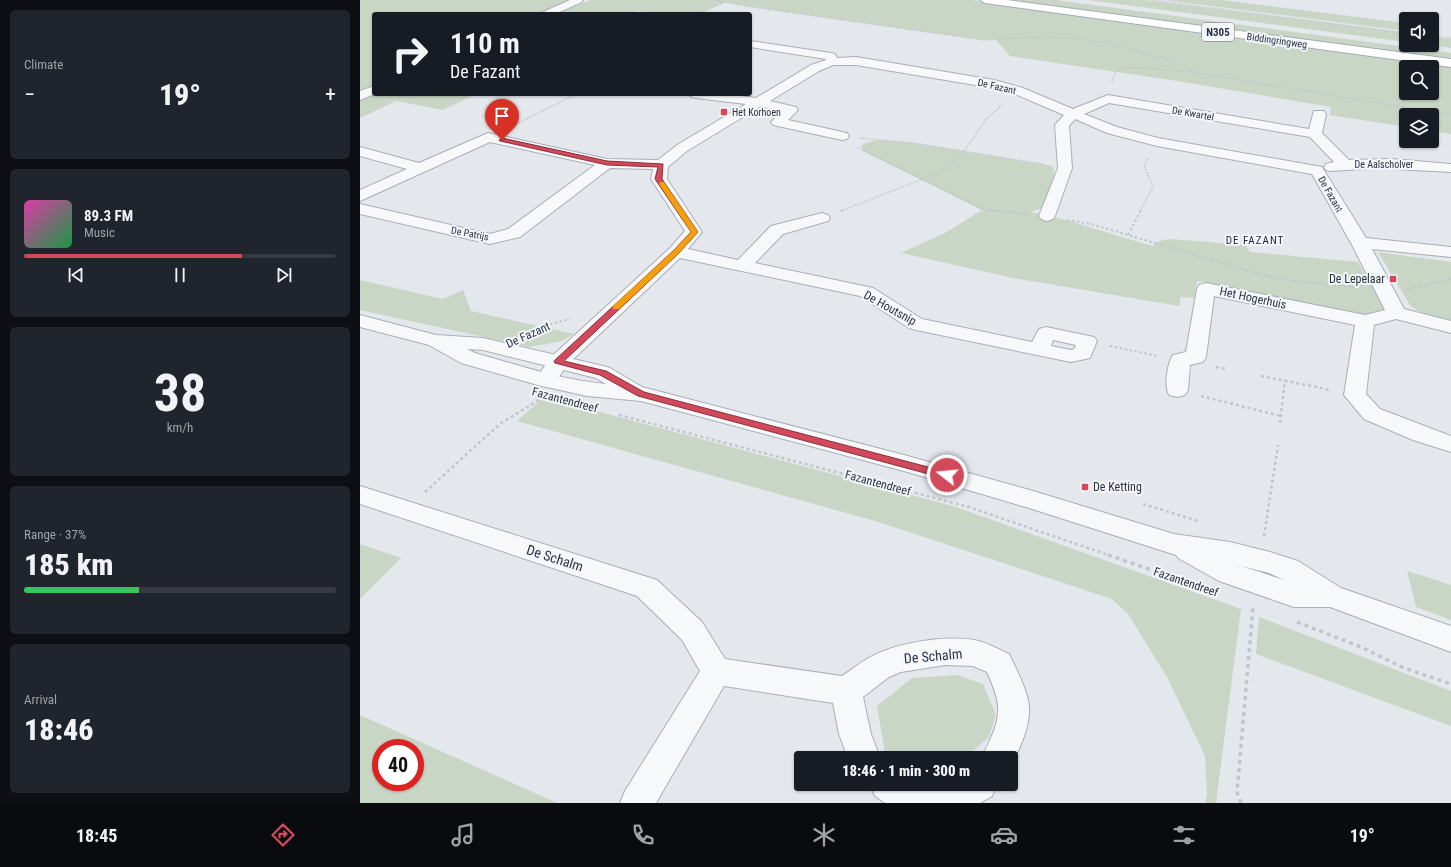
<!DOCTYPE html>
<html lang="en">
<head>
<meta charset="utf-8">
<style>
	:root { --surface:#171b24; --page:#20242c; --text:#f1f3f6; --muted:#9ea1a6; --line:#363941; --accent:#d1495b }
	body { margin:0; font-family:"Roboto Condensed",sans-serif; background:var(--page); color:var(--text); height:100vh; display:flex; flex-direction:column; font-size:15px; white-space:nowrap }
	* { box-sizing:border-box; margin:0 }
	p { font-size:13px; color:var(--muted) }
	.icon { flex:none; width:22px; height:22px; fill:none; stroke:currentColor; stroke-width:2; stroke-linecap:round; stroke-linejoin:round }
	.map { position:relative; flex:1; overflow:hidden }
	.drawer { display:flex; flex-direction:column; gap:10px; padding:10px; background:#0d0f14; width:360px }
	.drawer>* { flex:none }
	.top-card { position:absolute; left:12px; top:12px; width:380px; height:84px; border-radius:4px; box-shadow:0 1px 3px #0004; background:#171b24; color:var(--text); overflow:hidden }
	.controls { position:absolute; left:1039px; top:12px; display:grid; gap:8px }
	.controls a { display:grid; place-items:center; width:40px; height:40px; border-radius:4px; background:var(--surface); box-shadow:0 1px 3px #0004; font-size:20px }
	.speed { position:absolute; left:12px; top:739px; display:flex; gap:8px; font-size:20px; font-weight:700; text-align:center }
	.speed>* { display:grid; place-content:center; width:52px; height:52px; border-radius:50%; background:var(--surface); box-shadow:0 1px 3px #0004; line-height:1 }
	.speed .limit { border:6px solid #d22; background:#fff; color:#111 }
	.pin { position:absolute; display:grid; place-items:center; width:34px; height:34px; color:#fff; margin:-41px -17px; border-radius:50% 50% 50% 0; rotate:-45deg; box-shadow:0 0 4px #0007 }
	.pin .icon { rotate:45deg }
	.me { position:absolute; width:44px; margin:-22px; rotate:286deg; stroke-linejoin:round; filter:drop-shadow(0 0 3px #0008) }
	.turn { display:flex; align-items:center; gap:14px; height:84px; padding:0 12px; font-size:18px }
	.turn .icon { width:52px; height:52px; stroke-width:2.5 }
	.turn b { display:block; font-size:28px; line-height:34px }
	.big { font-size:30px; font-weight:800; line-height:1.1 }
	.drawer .tile { flex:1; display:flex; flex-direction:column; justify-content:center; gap:6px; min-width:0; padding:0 14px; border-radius:6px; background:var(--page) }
	.drawer .dial { align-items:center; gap:0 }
	.dial b { font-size:52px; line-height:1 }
	.song { display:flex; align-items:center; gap:12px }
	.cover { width:48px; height:48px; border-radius:6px; background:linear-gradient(135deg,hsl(320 70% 55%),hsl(140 70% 35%)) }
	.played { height:4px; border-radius:2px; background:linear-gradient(90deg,var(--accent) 70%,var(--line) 70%) }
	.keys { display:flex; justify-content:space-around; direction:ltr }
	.heat { display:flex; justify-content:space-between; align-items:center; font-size:22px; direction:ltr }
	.charge { height:6px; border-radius:3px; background:linear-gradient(90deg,#34c759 37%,var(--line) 0) }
	.trip { position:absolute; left:434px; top:751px; width:224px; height:40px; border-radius:4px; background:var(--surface); box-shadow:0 1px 3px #0004; font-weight:800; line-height:40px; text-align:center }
	.tab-bar { display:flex; height:64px; justify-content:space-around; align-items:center; background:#090b0e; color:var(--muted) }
	.tab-bar .icon { width:28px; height:28px }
	.tab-bar .on { color:var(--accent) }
	.tab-bar b { font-size:18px; color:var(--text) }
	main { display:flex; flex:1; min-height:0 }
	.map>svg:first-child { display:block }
	.green { fill:#c9d6c5; fill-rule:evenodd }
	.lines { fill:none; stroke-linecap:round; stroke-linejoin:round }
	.minor-casing { stroke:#a9aeb7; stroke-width:2 }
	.tertiary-casing { stroke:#a9aeb7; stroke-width:2 }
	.primary-casing { stroke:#a3abb8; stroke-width:2 }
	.path-far3 { stroke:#c2c5cb; stroke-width:1.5; stroke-dasharray:1.5 1.5; stroke-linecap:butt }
	.path-far2 { stroke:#c2c5cb; stroke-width:2; stroke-dasharray:2.5 2.5; stroke-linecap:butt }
	.path-far1 { stroke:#c2c5cb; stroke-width:2.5; stroke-dasharray:3 3; stroke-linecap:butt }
	.path { stroke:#c2c5cb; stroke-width:3.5; stroke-dasharray:4 4; stroke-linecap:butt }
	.minor { fill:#f7f8fa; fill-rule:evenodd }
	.tertiary { fill:#f7f8fa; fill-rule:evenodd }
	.primary { fill:#fff; fill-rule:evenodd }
	.route { fill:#d1495b; stroke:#882f3b }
	.slow { fill:#f59e0b }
	.poi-dot { fill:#d1495b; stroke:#f4f6f9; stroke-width:1.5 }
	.labels { text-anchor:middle; stroke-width:4; stroke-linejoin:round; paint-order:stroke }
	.far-street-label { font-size:10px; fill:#2b3445; stroke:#f4f6f9 }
	.far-poi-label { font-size:10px; fill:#2b3445; stroke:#f4f6f9; text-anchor:start }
	.shield { fill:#f4f6f9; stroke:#676e7b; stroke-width:1 }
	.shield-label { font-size:11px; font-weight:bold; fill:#2b3445 }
	.far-neighbourhood-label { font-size:11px; letter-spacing:1px; fill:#1d2536; stroke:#f4f6f9 }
	.poi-label { font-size:12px; fill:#2b3445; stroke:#f4f6f9; text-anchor:end }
	.street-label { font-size:12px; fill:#2b3445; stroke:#f4f6f9 }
	.near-street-label { font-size:14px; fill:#2b3445; stroke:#f4f6f9 }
</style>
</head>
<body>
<main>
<section class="drawer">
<div class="tile"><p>Climate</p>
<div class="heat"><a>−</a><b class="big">19°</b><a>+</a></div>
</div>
<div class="tile">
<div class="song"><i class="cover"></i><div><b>89.3 FM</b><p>Music</p></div></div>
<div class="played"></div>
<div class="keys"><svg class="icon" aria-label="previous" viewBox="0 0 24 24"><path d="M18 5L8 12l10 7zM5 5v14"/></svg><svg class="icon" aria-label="pause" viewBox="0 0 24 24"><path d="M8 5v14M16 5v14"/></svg><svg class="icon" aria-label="next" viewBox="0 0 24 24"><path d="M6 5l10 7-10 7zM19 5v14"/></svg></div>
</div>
<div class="tile dial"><b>38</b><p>km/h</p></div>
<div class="tile"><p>Range · 37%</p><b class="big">185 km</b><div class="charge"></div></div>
<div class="tile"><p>Arrival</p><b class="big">18:46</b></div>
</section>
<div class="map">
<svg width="1091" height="803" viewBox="0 0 1091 803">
	<rect width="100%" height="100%" fill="#e4e7ec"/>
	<path class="green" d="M 0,0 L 208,0 L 181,14 L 14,14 L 14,85 L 0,91 Z
		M 230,0 L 611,0 L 1091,66 L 1091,134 L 1072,131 L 1072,115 L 1046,115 L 1046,127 L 970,115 L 971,107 L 817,81 L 650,56 L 635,39 L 624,40 L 386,6 L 365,2 L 338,14 L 297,14 L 277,11 L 270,14 L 198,14 ZM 1046,67 L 1072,67 L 1072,93 L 1046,93 Z
		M 647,0 L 696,0 L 1091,53 L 1091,60 Z
		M 728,0 L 784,0 L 1046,33 L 1046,42 Z
		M 805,0 L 862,0 L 1046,23 L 1046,31 Z
		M 1072,37 L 1091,39 L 1091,48 L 1068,45 L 1072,45 Z
		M 14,94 L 116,94 L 83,110 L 36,101 L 0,118 L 0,100 Z
		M 518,140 L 553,143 L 693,166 L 694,177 L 682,208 L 670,212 L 706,220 L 792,246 L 799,241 L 810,239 L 885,245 L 890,252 L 998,262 L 1025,309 L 1006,320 L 985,311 L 837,281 L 834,298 L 821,297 L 819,306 L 653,278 L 541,253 L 587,232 L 622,210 L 503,151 L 501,146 L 505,143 Z
		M 1018,252 L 1091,262 L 1091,321 L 1060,312 L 1050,305 Z
		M 0,280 L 83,299 L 103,290 L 111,311 L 214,334 L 202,341 L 169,347 L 0,310 Z
		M 184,397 L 596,507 L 881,609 L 856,803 L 845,803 L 847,794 L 845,756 L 807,677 L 768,614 L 752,599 L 522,523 L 157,421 Z
		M 0,544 L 41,558 L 0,599 Z
		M 1047,571 L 1091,585 L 1091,620 L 1056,607 Z
		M 899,617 L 1091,691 L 1091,726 L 896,654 Z
		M 597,675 L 623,684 L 636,715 L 629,737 L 605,758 L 532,758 L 525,752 L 517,706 L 552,678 Z
		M 0,715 L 197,803 L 0,803 ZM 21,748 L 55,748 L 55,782 L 21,782 Z"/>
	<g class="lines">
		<defs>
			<path id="minor" d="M 210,0 L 223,0 L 222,2 L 195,14 L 182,14 L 183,12 Z
				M 390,41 L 471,53 L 475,54 L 477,58 L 496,57 L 634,80 L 663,88 L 713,109 L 748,95 L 949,129 L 954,111 L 964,111 L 966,114 L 962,133 L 989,160 L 1031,159 L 1091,164 L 1091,172 L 1016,168 L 971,171 L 966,170 L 964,167 L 966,164 L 974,162 L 950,137 L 749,103 L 724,114 L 757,127 L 798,138 L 962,167 L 1006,238 L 1091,247 L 1091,257 L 1012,249 L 1044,309 L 1091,321 L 1091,333 L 1036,319 L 1014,325 L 1006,394 L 1020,409 L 1091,436 L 1091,452 L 1053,440 L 1004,419 L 984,395 L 995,325 L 854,296 L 846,357 L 843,362 L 830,365 L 828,390 L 825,395 L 817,397 L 809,395 C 804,386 807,364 813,355 L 826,352 L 837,289 L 839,285 L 846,283 L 1005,315 L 1025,310 L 991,243 L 952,174 L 797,146 L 747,133 L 715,119 L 709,126 L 712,168 L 695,216 L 693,219 L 687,221 L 681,219 L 679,216 L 698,168 L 695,125 L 704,115 L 655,94 L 633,88 L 496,65 L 473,65 L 459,71 L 410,101 L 436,107 L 438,110 L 428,120 L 487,133 L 489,136 L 487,139 L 482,140 L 413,125 L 411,122 L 421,112 L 401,106 L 327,151 L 308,167 L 307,179 L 342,232 L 328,249 L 378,260 L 411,226 L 462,213 L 468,215 L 470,218 L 468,221 L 423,234 L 395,263 L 513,288 L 562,319 L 672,342 L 679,329 L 686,327 L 734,337 L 737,341 L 730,358 L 711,362 L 556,330 L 549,328 L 500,296 L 320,258 L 206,366 L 194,385 L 186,387 L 178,385 L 175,380 L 191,357 L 310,248 L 325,231 L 291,179 L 293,169 L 250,168 L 160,237 L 130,244 L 0,214 L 0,204 L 130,234 L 148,229 L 235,165 L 130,142 L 0,201 L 0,190 L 47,169 L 0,156 L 0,147 L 59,163 L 128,133 L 247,159 L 298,160 L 317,145 L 386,104 L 336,98 L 331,97 L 330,94 L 366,94 L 396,98 L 451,65 L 466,60 L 466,59 L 390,47 ZM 693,340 L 716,345 L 714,349 L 711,350 L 691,346 Z
				M 14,86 L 14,94 L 15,94 L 0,100 L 0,91 Z
				M 0,486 L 297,580 L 342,622 L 365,659 L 482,676 C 490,671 498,664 507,659 C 533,643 584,635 614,640 C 626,642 638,649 649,654 C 656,669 671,696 669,713 C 668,732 659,749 651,766 L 651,758 L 622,758 C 628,743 638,727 638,711 C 639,699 632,683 627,672 L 613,666 L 585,665 L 541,672 L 529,677 L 503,697 L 511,734 L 520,758 L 488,758 L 479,734 L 473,703 L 364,686 L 296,803 L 260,803 L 265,791 L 340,671 L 322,640 L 277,596 L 0,504 Z
				M 510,784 L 637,784 L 632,796 L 620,803 L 525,803 L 515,796 Z"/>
			<path id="tertiary" d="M 0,315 L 76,335 L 123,338 L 243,366 L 250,368 L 282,387 L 544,455 L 673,491 L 814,534 L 870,542 L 910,552 L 938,561 L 981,588 L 1091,626 L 1091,652 L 970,607 L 934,607 L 859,581 L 818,558 L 816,555 L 669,508 L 544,471 L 281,401 L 227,396 L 178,385 L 101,363 L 69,345 L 0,327 ZM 107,349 L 123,350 L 236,378 L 246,384 C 201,380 158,365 115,353 ZM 877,565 L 909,573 L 924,580 L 878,565 Z"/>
			<path id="primary" d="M 620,0 L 647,0 L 1091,59 L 1091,67 L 625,3 Z"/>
		</defs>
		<use href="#minor" class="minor-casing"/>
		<use href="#tertiary" class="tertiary-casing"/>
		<use href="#primary" class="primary-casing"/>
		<path class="path-far3" d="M 355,0 L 386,6 L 624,40 L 676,37 L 707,38 L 749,43 L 803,58 L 837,73 L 1091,115
			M 791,0 L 1046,33
			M 338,14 L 365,2
			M 1072,36 L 1091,38
			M 794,69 L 795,56
			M 752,83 L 756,69 L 767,67 L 835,72
			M 156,124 L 217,94
			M 500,138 L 553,143 L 683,164
			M 498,148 L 625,210 L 639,211
			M 481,211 L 586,170 L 604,151 L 627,118 L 642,105
			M 780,211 L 793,187 L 784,165 L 788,158"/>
		<path class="path-far2" d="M 628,210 L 667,214
			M 481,211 L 483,210
			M 707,220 L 731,224 L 903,275 L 933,281 L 998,287
			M 768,235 L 781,210
			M 1049,289 L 1091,279
			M 167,334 L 183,326 L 210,319
			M 750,346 L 798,356"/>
		<path class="path-far1" d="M 856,367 L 867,369
			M 901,376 L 971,390
			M 841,396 L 921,416
			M 259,415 L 609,507 L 751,556
			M 920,423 L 925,380
			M 65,492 L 141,423 L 179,400
			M 783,504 L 838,521
			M 904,536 L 918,445"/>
		<path class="path" d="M 748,555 L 829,583
			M 937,622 L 1001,647 L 1044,668 L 1091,684
			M 881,803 L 877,792 L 893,607"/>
		<use href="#minor" class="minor"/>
		<use href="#tertiary" class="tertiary"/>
		<use href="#primary" class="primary"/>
	</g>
	<path class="route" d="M 142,138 L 247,161 L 303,164 L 302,179 L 338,232 L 318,254 L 204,361 L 246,371 L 284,392 L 587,472 L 591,473 L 592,475 L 591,478 L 587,479 L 278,396 L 240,375 L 195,363 L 194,362 L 195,360 L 313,251 L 331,232 L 295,179 L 298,167 L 247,165 L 140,141 L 139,140 Z"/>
	<path class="slow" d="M 300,182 L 304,182 L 338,232 L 318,254 L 259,309 L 253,309 L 253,306 L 313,251 L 331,232 L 299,184 Z"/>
	<g class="poi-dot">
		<rect x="360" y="108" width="8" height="8" rx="2"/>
		<rect x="1029" y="275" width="8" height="8" rx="2"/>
		<rect x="721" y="483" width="8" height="8" rx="2"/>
	</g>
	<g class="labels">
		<g class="far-street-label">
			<text transform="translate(917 40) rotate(8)" y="4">Biddingringweg</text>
			<text transform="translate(637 86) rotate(13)" y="4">De Fazant</text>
			<text transform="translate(833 113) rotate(10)" y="4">De Kwartel</text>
			<text x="1024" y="168">De Aalscholver</text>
			<text transform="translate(971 194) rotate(60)" y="4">De Fazant</text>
			<text transform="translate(110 233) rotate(11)" y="4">De Patrijs</text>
		</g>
		<g class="far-poi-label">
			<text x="372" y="116">Het Korhoen</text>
		</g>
		<rect class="shield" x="842" y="23" width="32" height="18" rx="3"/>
		<g class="shield-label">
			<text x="858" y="36">N305</text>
		</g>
		<g class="far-neighbourhood-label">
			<text x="895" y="244">DE FAZANT</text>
		</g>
		<g class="poi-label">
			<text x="1025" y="283">De Lepelaar</text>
			<text x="733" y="491" text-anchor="start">De Ketting</text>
		</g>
		<g class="street-label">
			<text transform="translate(893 298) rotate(12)" y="4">Het Hogerhuis</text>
			<text transform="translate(530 308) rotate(29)" y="4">De Houtsnip</text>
			<text transform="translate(168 335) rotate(-24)" y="4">De Fazant</text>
			<text transform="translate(205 400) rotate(15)" y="4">Fazantendreef</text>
			<text transform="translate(518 483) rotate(15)" y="4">Fazantendreef</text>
			<text transform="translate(826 582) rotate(19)" y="4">Fazantendreef</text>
		</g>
		<g class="near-street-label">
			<text transform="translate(195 558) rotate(18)" y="5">De Schalm</text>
			<text transform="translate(573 656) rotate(-5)" y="5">De Schalm</text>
		</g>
	</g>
</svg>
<div class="controls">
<a><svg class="icon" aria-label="sound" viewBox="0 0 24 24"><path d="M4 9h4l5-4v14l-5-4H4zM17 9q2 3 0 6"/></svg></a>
<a><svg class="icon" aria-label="search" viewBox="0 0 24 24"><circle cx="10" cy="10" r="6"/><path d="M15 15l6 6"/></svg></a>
<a><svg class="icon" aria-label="layers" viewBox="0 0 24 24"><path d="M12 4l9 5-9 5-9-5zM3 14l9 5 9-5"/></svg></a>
</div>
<div class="speed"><div class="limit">40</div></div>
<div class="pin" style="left:142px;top:140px;background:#d93025"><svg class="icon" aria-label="arrive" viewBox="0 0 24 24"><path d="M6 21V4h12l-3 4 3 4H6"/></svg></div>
<svg class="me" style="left:587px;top:475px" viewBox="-20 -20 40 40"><circle r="17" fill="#d1495b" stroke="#fff" stroke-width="3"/><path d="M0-11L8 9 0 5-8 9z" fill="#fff"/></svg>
<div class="trip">18:46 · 1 min · 300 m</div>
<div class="top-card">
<div class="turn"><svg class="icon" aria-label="right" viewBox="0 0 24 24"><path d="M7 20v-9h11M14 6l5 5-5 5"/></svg><div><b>110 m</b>De Fazant</div></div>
</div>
</div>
</main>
<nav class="tab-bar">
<b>18:45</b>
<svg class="icon on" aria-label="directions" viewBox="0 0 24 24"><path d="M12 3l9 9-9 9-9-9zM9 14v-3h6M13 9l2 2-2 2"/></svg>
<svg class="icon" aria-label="music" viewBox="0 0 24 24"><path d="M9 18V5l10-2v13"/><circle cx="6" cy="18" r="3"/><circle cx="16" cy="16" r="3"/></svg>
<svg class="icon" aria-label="phone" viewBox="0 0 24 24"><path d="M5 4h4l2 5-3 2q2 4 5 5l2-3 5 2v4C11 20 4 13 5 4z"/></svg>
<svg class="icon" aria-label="climate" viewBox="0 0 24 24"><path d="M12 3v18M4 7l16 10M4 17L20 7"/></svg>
<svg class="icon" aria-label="car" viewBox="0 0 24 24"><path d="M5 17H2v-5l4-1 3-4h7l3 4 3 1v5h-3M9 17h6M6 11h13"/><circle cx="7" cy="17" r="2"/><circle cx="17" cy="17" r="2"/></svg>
<svg class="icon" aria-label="filters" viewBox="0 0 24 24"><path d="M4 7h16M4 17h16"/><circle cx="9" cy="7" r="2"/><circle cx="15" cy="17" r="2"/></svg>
<b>19°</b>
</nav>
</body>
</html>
